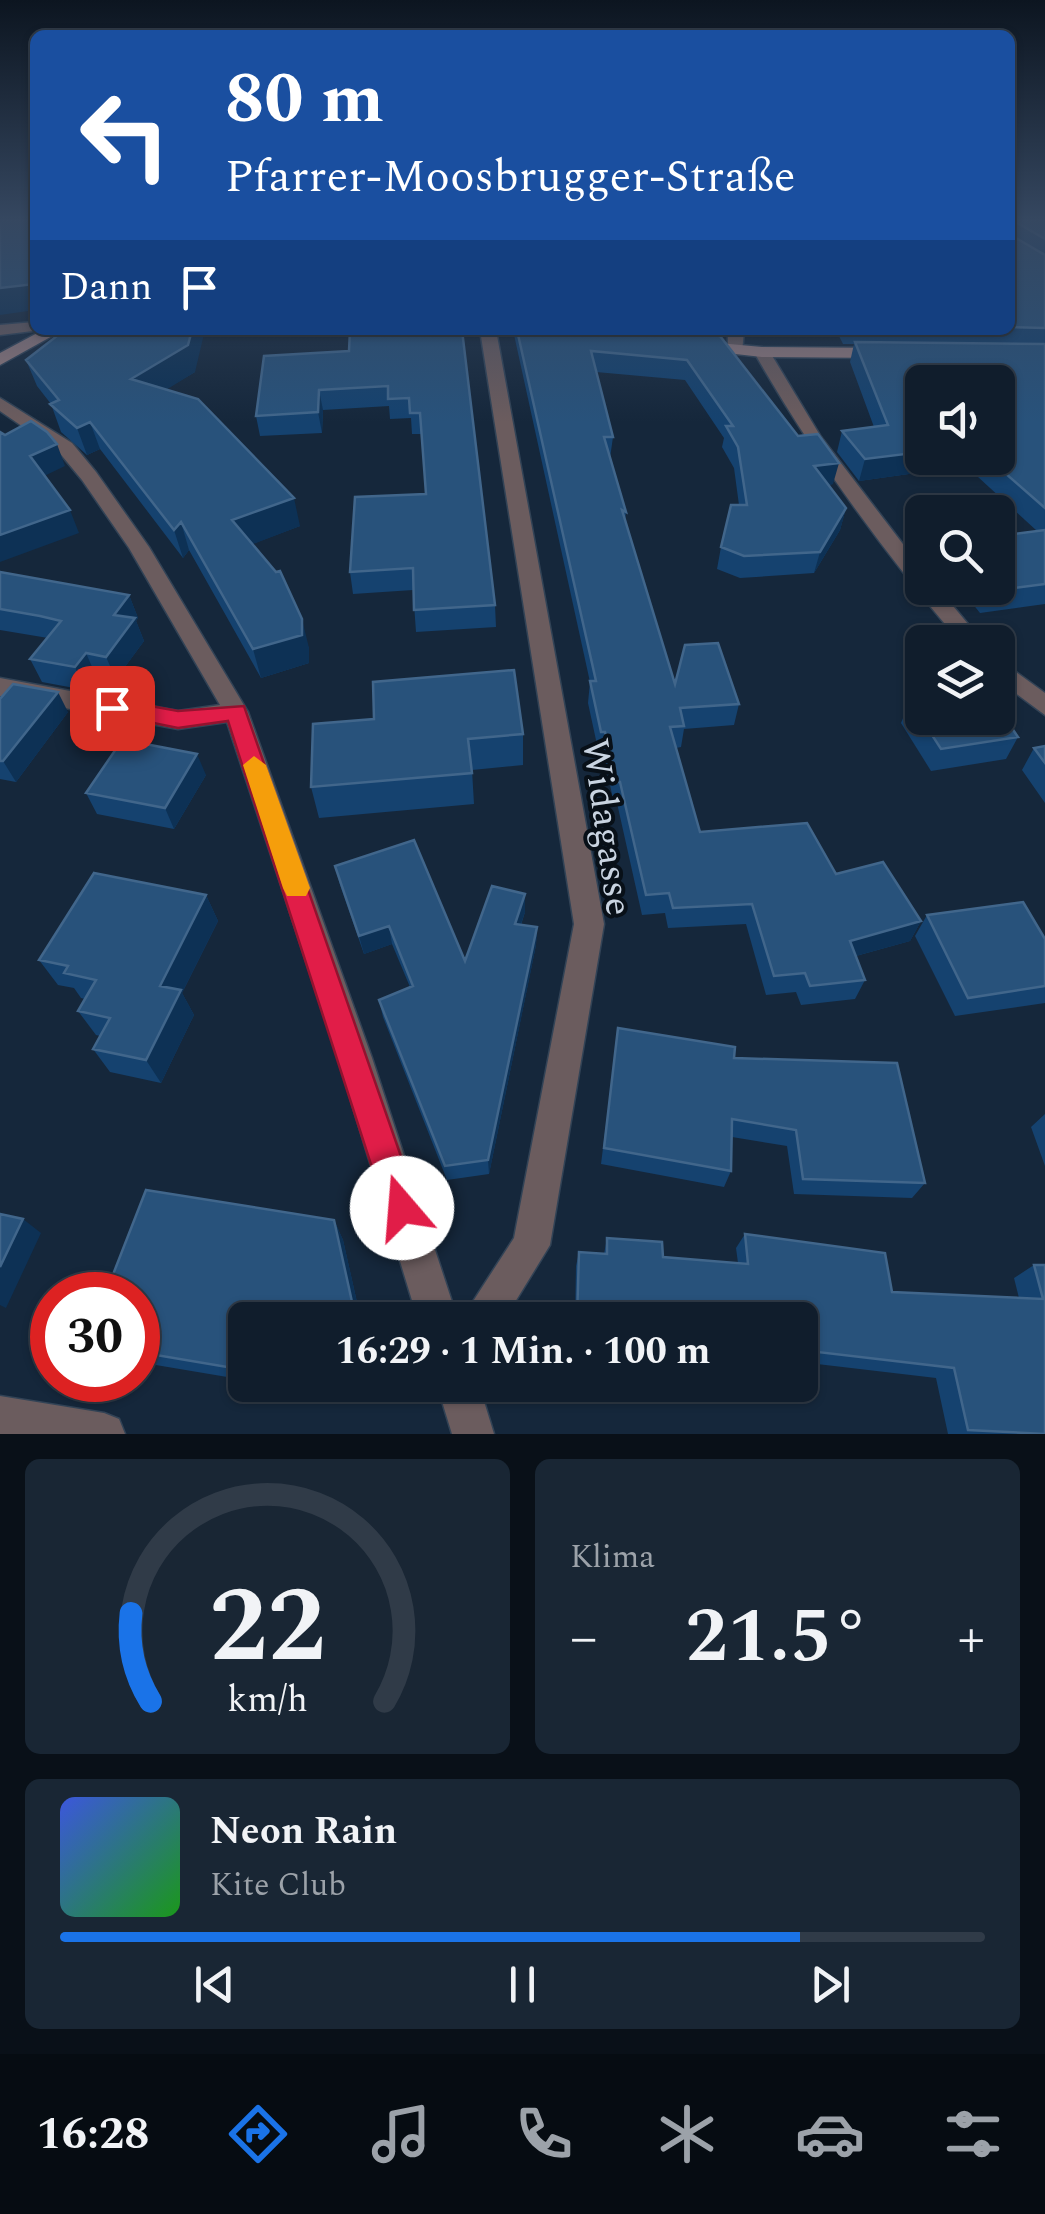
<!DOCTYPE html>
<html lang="de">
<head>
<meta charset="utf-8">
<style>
	:root { --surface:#101d2c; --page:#192634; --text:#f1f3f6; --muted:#9ca2a9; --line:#303b48; --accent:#1a73e8 }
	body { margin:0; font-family:Spectral,serif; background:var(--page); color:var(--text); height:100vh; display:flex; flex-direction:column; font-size:38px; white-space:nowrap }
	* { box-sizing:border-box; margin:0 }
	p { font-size:32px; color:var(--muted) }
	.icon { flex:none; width:55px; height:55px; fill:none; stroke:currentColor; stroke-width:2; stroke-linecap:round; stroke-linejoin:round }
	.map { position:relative; height:1434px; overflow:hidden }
	.side { display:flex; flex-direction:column; gap:25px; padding:25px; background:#091018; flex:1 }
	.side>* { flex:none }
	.top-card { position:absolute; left:30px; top:30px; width:985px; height:305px; border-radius:15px; box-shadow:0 2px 8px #0004,0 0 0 2px var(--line); background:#1a4fa0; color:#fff; overflow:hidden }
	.buttons { position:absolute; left:905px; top:365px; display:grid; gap:20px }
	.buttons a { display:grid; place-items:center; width:110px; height:110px; border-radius:15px; background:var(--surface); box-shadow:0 2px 8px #0004,0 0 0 2px var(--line); font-size:50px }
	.speed { position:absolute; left:30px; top:1272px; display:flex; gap:20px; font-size:50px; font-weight:700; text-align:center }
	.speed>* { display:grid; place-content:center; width:130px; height:130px; border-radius:50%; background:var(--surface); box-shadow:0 2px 8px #0004,0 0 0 2px var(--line); line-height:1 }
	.speed .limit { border:15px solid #d22; background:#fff; color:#111 }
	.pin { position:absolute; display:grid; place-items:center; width:85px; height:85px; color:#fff; margin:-42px; border-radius:20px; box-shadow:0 5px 15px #0006 }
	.me { position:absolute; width:110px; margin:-55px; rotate:342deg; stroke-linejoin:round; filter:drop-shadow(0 0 8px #0008) }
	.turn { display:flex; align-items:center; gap:35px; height:210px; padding:0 30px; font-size:45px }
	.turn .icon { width:130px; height:130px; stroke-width:2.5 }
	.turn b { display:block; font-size:70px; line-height:85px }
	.then { display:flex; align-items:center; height:95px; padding:0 30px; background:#0003; gap:20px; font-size:38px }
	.big { font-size:75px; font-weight:700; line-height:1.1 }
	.side .widget { flex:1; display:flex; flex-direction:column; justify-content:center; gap:15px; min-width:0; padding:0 35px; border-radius:15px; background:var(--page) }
	.side .dial { align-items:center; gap:0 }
	.dial svg { height:260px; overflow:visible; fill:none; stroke:var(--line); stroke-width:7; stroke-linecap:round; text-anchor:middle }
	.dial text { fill:var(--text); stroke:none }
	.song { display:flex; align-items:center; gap:30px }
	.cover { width:120px; height:120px; border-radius:15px; background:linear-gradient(135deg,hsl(230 70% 55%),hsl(120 70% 35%)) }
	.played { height:10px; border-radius:5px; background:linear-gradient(90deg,var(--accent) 80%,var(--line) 80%) }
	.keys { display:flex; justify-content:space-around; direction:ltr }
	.heat { display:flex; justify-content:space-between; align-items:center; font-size:55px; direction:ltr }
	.side .tiles { flex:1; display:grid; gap:25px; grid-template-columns:1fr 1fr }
	.widget:last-child { grid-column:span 2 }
	.trip { position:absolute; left:228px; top:1302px; width:590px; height:100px; border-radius:15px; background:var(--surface); box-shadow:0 2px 8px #0004,0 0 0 2px var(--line); font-weight:700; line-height:100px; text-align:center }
	.dock { display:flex; height:160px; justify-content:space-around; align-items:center; background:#060c12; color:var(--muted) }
	.dock .icon { width:70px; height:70px }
	.dock .on { color:var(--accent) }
	.dock b { font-size:45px; color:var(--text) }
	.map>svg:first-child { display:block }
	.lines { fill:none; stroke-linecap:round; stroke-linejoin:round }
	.street-casing { stroke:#324356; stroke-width:3 }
	.secondary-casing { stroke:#324356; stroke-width:3 }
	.street { fill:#6b5c5e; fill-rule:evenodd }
	.secondary { fill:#927a7d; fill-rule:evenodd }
	.wall { fill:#15426f; fill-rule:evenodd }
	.shaded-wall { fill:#0d3155 }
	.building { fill:#28527b; stroke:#41668b; stroke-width:2.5 }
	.route { fill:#e11d48; stroke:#92132f; stroke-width:2.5 }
	.slow { fill:#f59e0b }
	.labels { text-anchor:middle; stroke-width:8; stroke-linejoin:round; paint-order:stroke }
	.street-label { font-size:38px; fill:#c9d4e1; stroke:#081018 }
</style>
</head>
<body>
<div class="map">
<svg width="1045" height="1434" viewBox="0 0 1045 1434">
	<rect width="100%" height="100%" fill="#15273b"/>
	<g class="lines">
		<defs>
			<path id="street" d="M 35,322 L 35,330 L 41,330 L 0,335 L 0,325 Z
				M 480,330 L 496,330 L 604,924 L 550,1245 L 504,1320 L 461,1320 L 514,1238 L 574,924 Z
				M 728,330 L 744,330 L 742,353 L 728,350 Z
				M 756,349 L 768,349 L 821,437 L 922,569 L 922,588 L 938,588 L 983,642 L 960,642 C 883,551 813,456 754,352 Z
				M 0,398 L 72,443 L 96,472 L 149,547 L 248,712 L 372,1058 L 458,1320 L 418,1320 L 338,1058 L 227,722 L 178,729 L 0,696 L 0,678 L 178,711 L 220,705 L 129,548 L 82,480 L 58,451 L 0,411 Z
				M 998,659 L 1045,693 L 1045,715 L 998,680 Z
				M 437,1385 L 479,1385 L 494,1434 L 452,1434 Z
				M 0,1396 L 104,1413 L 119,1419 L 125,1434 L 0,1434 Z"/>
			<path id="secondary" d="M 43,330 L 63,330 L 0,365 L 0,353 Z
				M 697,341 L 762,347 L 887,348 L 895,353 L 887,358 L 762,357 L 691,349 L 689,346 Z"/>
		</defs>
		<use href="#street" class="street-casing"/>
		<use href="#secondary" class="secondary-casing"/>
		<use href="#street" class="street"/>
		<use href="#secondary" class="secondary"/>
	</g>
	<path class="wall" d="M 1010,221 L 1045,221 L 1045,604 L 980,613 L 960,588 L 998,588 L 1037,531 L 966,466 L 859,481 L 837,452 L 842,431 L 874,427 L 850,362 L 854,344 L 843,344 L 836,330 L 1010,330 ZM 998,382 L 998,458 L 922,458 Z
		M 462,330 L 495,605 L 496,627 L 416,632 L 413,590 L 353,594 L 350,572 L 426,494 L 422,434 L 412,434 L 411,418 L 390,419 L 389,406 L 323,410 L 322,433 L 260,436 L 256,416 L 349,351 Z
		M 513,330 L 708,330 L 707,335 L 833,484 L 828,485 L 846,508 L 840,530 L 814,573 L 740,578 L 717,569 L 721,547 L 739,505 L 734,468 L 722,447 L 724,438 L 685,380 L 596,372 L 613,437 L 610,458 L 626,512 L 625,521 L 675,684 L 739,704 L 734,725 L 684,729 L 681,747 L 676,748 L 700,832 L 836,874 L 921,921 L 910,941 L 856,956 L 865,980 L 855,999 L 801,1005 L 796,992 L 766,995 L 746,924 L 668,928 L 665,913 L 642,915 L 617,803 L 614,803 L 603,754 L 599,754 L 588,703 L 590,682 Z
		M 52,331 L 195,372 L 166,389 L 300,526 L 252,544 L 309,648 L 309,663 L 261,678 L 189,550 L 183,558 L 100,449 L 87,455 L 61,432 L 51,404 L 37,386 L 26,360 L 54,337 Z
		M 0,572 L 129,595 L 138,618 L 136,621 L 144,641 L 116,679 L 96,676 L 85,690 L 42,682 L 30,659 L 48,638 L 0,630 Z
		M 0,699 L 68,712 L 16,782 L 0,779 Z
		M 910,701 L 1018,737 L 1006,759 L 931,771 L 901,723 Z
		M 313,724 L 523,734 L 523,765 L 472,770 L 474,804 L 319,818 L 311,787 Z
		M 1045,746 L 1045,803 L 1022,770 L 1034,748 Z
		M 206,775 L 174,829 L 97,814 L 86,793 Z
		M 335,866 L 465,961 L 525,912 L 521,925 L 537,927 L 536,945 L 489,1174 L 447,1180 L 383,1017 L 379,1000 L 410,987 L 392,944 L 364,954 L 340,885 Z
		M 206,895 L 218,921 L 182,993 L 194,1015 L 161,1083 L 110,1072 L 93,1049 L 100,1036 L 96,1035 L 78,1011 L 85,999 L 81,998 L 74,988 L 58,985 L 39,960 Z
		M 927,915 L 1045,939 L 1045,1003 L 955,1016 L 915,936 Z
		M 618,1028 L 734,1058 L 925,1183 L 912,1198 L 794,1194 L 787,1146 L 732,1137 L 731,1171 L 724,1187 L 601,1164 Z
		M 1045,1114 L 1045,1166 L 1031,1127 Z
		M 334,1220 L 343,1240 L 361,1320 L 245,1320 L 245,1380 L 138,1362 L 138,1295 Z
		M 745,1234 L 892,1292 L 1019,1298 L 1014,1278 L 1034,1265 L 1045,1265 L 1045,1434 L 948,1434 L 936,1378 L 800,1362 L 800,1320 L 575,1320 L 576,1266 L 579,1252 L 604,1254 L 607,1238 L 663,1257 L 738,1263 L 736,1248 Z
		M 271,1385 L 358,1385 L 347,1398 Z
		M 574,1385 L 769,1385 L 769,1389 L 759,1398 Z"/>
	<path class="shaded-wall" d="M 35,284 L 35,310 L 0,315 L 0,288 Z
		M 192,330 L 205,330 L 195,372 L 140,406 L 131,379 Z
		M 319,390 L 323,410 L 322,433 L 318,412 Z
		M 90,422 L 100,449 L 87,455 L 77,428 Z
		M 57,444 L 65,466 L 40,478 L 30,456 Z
		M 922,452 L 922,458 L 969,458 L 966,466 L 859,481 L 865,459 Z
		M 839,463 L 833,484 L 809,487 L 814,466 Z
		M 294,498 L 300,526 L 240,549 L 232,520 Z
		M 846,508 L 840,530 L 814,573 L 820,552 Z
		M 70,510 L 79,533 L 0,562 L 0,535 Z
		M 181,522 L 189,550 L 183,558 L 174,530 Z
		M 129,595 L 138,618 L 136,621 L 144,641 L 116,679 L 106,657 L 114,615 Z
		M 302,619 L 309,648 L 309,663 L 261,678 L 253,649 Z
		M 86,653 L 96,676 L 85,690 L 75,667 Z
		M 58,692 L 68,712 L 16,782 L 3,761 Z
		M 197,754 L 206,775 L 174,829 L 165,808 Z
		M 525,894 L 525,912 L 515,941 L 515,924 Z
		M 206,895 L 218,921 L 182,993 L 194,1015 L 161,1083 L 146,1060 L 160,986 Z
		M 921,921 L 910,941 L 841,960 L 850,941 Z
		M 389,926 L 392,944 L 364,954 L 359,936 Z
		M 537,927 L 536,945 L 489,1174 L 488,1160 Z
		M 23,1219 L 41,1233 L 6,1308 L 0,1305 L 0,1267 Z
		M 334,1220 L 343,1240 L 361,1320 L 356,1320 Z
		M 337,1385 L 358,1385 L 347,1398 Z"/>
	<path class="building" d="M 0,221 L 35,221 L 35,284 L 0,288 Z
		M 1010,221 L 1013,221 L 1014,237 L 1045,255 L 1045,328 L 1010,327 Z
		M 1014,221 L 1045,221 L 1045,239 Z
		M 55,330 L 192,330 L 188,345 L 131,379 L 198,399 L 294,498 L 232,520 L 276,572 L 280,571 L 302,619 L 302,635 L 253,649 L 181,522 L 174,530 L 90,422 L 77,428 L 50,404 L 59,400 L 26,360 L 57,336 L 52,331 Z
		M 350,330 L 462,330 L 495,605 L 414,610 L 413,568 L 350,572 L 355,497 L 426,494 L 420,413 L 410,413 L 409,398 L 388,399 L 388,386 L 319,390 L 318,412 L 256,416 L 264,356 L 349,351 Z
		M 517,330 L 660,330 L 720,336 L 798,436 L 818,434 L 839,463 L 814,466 L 846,508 L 820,552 L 744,556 L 721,547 L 731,505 L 747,505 L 738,447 L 726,426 L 733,426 L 687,360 L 591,351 L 613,437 L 604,437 L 626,512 L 622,510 L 675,684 L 685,645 L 718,643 L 739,704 L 680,708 L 684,726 L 670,727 L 700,832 L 807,823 L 836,874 L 883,862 L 921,921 L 850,941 L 865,980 L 810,986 L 805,973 L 774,976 L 752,904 L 673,908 L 669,893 L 646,895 L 620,782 L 616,782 L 605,732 L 601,732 L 590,681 L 596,681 Z
		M 855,342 L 1045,344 L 1045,508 L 988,458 L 998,458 L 998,382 L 922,382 L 922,452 L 865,459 L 842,431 L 888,425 Z
		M 31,421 L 47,432 L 57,444 L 30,456 L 70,510 L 0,535 L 0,432 L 5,435 Z
		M 1045,530 L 1045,584 L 990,591 L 987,588 L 998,588 L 998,536 Z
		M 0,572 L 129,595 L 114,615 L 135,618 L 106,657 L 86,653 L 75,667 L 30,659 L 61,621 L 40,616 L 0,609 Z
		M 514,670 L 523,734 L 468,739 L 472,773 L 311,787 L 313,724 L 374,719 L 373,682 Z
		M 13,684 L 58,692 L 3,761 L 0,761 L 0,699 Z
		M 922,699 L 922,718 L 998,718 L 998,708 L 1018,737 L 941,749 L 910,701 Z
		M 140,743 L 197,754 L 165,808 L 86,793 L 118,746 L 136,749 Z
		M 1045,746 L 1045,763 L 1034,748 Z
		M 414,840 L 465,961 L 492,886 L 525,894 L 515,924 L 537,927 L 488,1160 L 445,1166 L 379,1000 L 413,986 L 389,926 L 359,936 L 335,866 Z
		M 94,873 L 206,895 L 160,986 L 181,990 L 146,1060 L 93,1049 L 110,1018 L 78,1011 L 96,980 L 64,973 L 68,966 L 39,960 Z
		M 1023,902 L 1045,939 L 1045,986 L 968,998 L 927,915 Z
		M 618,1028 L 735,1047 L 734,1058 L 897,1063 L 925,1183 L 803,1179 L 796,1130 L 732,1119 L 731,1171 L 604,1148 Z
		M 146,1190 L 334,1220 L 356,1320 L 245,1320 L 245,1370 L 138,1352 L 138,1295 L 105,1295 Z
		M 0,1214 L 23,1219 L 0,1267 Z
		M 745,1234 L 885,1253 L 892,1292 L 1043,1299 L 1034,1265 L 1045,1265 L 1045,1434 L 968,1430 L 954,1368 L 800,1350 L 800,1320 L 577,1320 L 579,1252 L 607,1254 L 607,1238 L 662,1242 L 663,1257 L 748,1264 Z
		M 715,1385 L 769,1385 L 769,1389 Z"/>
	<linearGradient id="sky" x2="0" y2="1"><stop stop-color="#0c1520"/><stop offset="0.52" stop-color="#354760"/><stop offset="1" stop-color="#354760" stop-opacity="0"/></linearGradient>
	<rect width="1045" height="422" fill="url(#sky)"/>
	<path class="route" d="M 112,699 L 178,711 L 244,706 L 419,1208 L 414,1220 L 402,1225 L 390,1220 L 385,1208 L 228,721 L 178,728 L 104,713 L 104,702 Z"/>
	<path class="slow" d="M 254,756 L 266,765 L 310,888 L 306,896 L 287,896 L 283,888 L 243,765 Z"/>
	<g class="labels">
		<g class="street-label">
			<text transform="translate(608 827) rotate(82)" y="13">Widagasse</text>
		</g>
	</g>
</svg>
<div class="buttons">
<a><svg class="icon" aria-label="sound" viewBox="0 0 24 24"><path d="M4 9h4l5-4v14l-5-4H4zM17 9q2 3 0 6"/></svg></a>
<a><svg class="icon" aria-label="search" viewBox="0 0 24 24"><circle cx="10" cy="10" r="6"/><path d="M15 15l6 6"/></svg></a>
<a><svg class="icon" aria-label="layers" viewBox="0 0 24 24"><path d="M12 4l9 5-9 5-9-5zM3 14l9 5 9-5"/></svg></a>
</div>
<div class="speed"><div class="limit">30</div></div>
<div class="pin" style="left:112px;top:708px;background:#d93025"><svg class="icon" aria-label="arrive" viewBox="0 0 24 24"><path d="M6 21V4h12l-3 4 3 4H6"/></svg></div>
<svg class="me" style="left:402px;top:1208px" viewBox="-20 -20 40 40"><circle r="19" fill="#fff"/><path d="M0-13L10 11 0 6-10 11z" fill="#e11d48"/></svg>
<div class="trip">16:29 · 1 Min. · 100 m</div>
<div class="top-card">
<div class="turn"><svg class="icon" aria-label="left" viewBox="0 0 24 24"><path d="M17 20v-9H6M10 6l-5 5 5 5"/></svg><div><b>80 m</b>Pfarrer-Moosbrugger-Straße</div></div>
<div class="then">Dann<svg class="icon" aria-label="arrive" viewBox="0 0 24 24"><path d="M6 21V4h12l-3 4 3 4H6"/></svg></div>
</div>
</div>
<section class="side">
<div class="tiles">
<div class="widget dial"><svg viewBox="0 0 100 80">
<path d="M14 69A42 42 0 1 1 86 69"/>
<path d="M14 69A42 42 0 0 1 8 42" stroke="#1a73e8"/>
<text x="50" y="56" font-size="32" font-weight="700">22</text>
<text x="50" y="72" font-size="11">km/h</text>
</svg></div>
<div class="widget"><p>Klima</p>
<div class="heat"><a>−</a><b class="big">21.5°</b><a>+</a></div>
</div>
<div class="widget">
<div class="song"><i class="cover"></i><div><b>Neon Rain</b><p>Kite Club</p></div></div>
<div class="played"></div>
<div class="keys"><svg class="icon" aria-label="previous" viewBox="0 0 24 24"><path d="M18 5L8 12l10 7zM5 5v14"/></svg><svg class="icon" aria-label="pause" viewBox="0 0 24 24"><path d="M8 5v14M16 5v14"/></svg><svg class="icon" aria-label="next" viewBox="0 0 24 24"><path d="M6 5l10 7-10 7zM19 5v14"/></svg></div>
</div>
</div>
</section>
<nav class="dock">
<b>16:28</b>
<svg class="icon on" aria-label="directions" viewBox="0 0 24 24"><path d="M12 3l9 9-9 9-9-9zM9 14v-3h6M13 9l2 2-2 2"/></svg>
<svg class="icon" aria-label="music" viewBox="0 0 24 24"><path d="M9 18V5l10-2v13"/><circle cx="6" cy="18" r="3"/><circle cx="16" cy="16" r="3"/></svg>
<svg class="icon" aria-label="phone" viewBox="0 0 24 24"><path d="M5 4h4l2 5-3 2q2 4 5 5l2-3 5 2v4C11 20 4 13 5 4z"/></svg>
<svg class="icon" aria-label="climate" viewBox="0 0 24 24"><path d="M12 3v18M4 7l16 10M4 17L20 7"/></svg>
<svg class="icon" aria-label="car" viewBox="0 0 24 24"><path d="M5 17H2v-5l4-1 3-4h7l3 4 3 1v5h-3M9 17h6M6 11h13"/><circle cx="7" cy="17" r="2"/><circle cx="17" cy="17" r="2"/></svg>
<svg class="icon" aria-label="filters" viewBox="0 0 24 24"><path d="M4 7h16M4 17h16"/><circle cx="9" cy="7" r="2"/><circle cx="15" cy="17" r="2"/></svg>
</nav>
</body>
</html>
